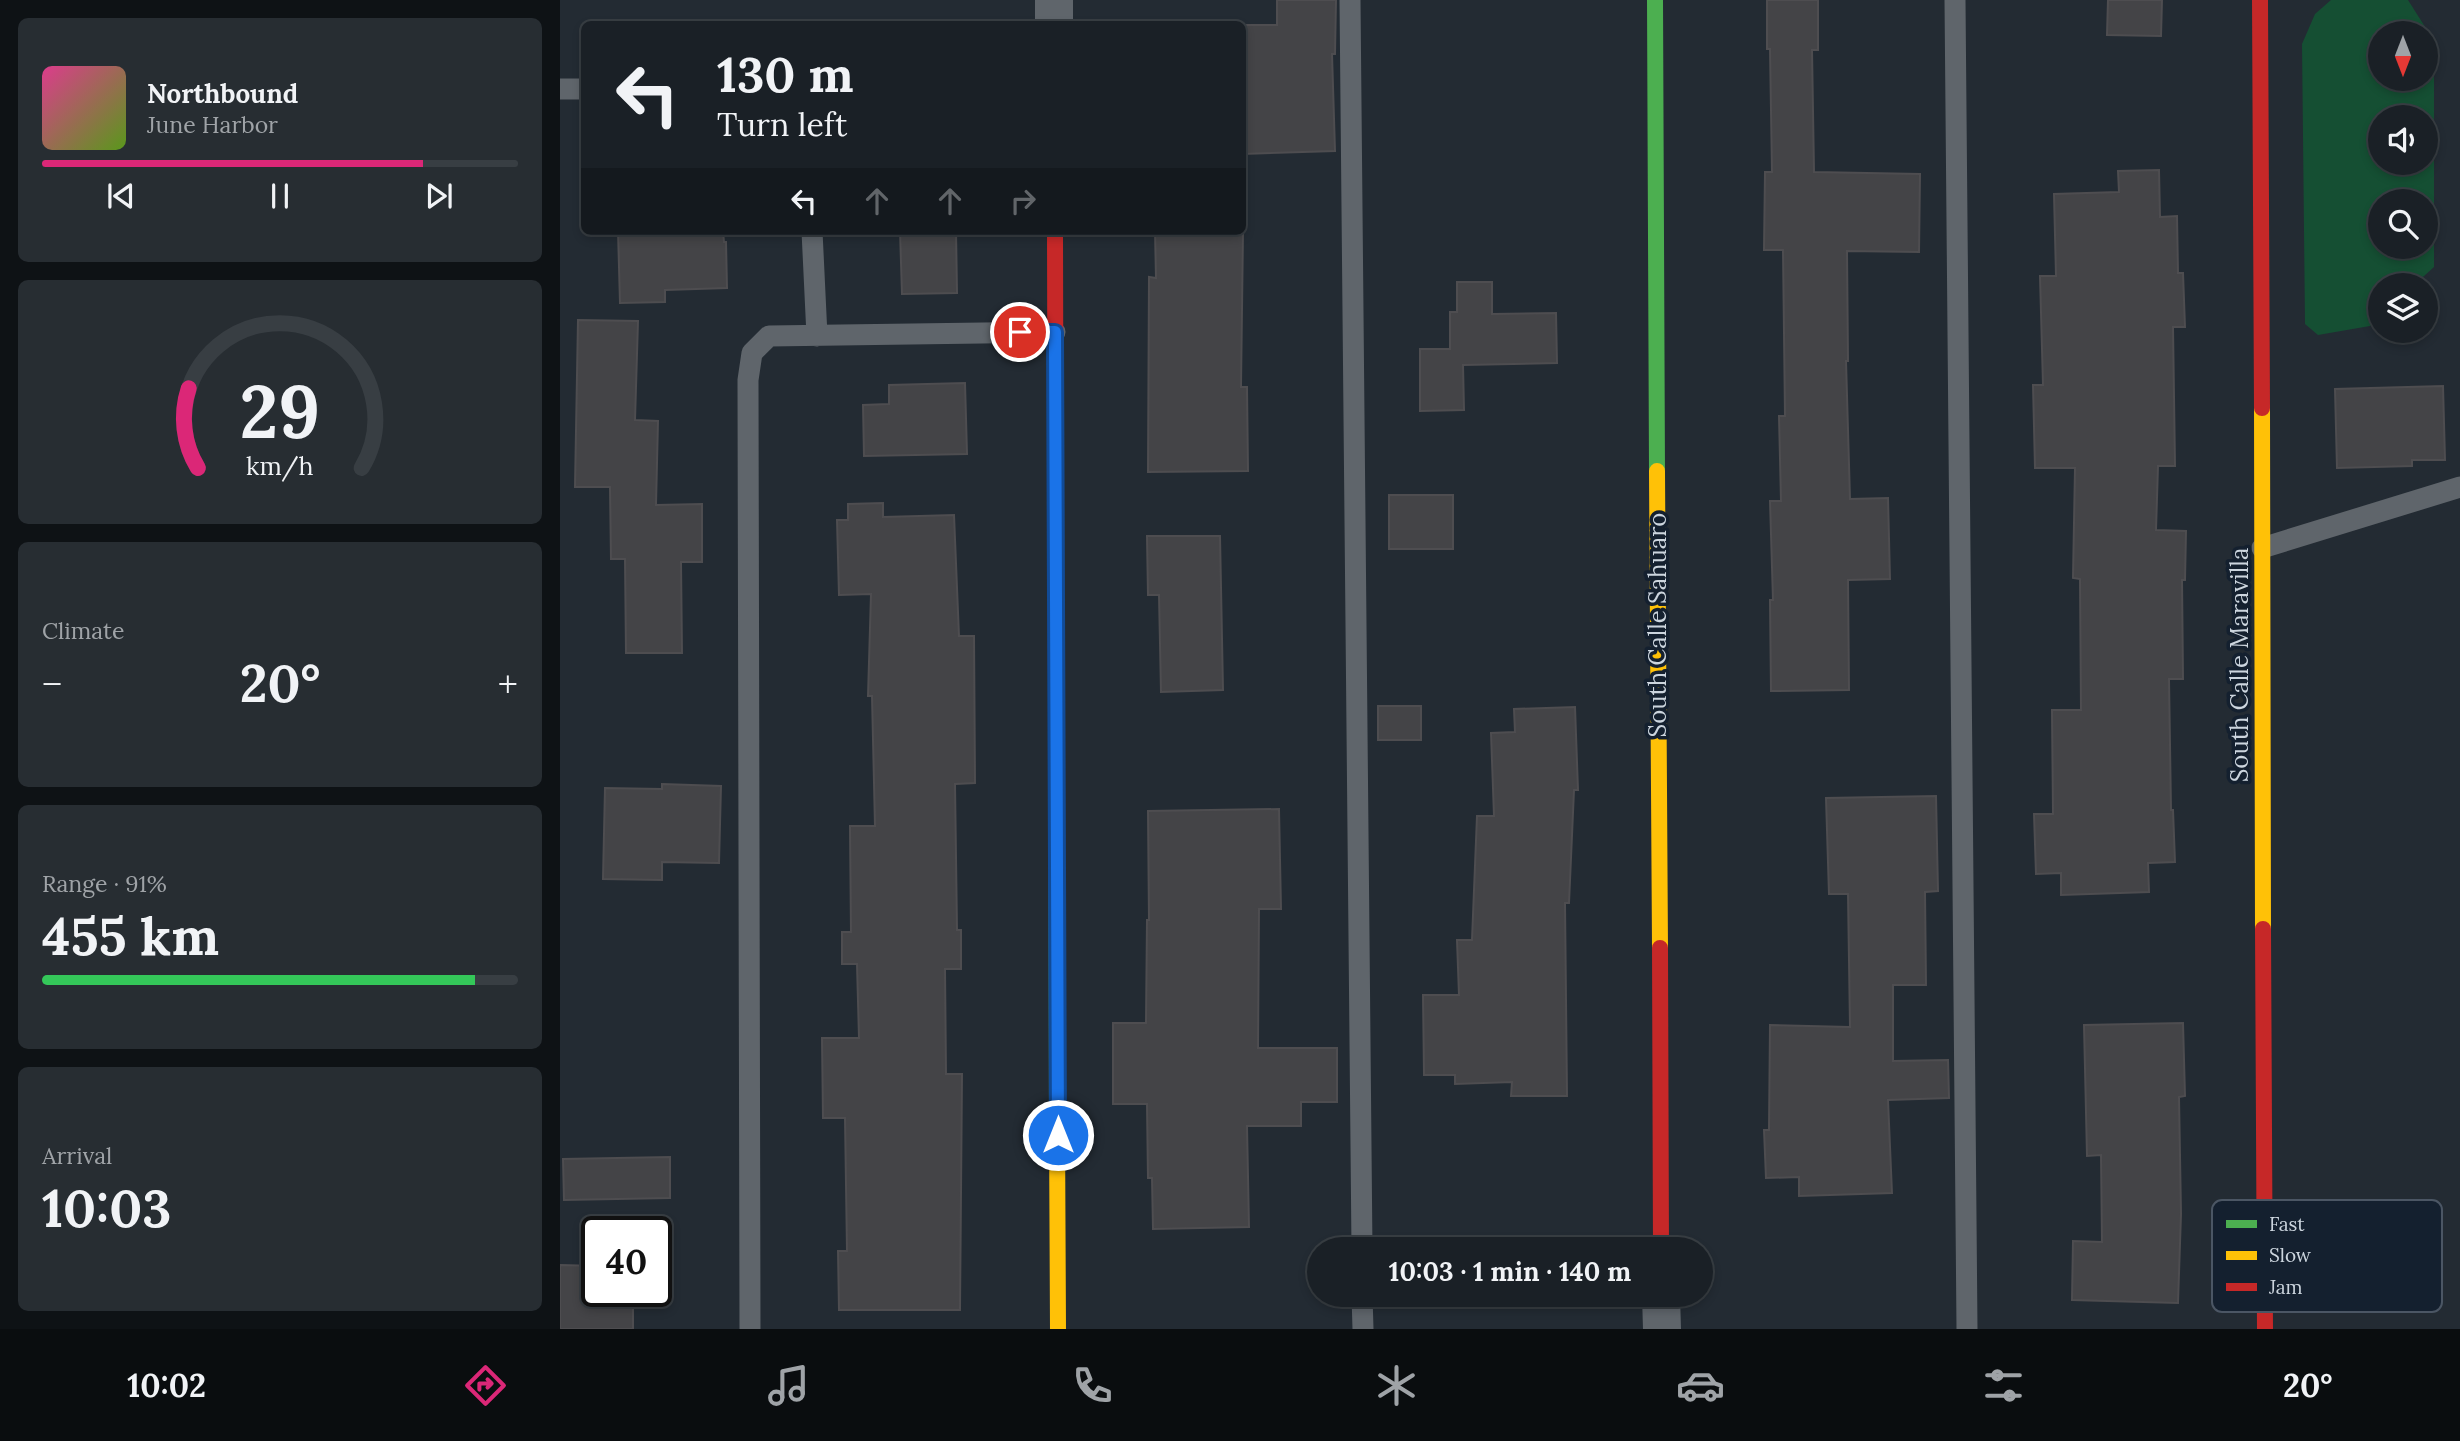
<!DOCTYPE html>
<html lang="en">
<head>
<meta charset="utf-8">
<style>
	:root { --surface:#1a2026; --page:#272d32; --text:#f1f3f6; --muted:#9fa3a7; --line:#383e43; --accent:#db2777 }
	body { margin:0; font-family:Lora,serif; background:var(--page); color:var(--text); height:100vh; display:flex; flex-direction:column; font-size:26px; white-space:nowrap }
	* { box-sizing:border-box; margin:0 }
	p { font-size:23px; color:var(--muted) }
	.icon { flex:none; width:38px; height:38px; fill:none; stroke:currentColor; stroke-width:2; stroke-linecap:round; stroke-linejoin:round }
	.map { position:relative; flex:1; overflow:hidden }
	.panel { display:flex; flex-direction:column; gap:18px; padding:18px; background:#0e1215; width:560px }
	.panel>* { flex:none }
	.hud { position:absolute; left:21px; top:21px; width:665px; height:214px; border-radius:10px; box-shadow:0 4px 10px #0003,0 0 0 2px var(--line); background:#1a2026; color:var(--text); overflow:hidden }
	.needle { width:46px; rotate:180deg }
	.buttons { position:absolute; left:1808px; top:21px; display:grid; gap:14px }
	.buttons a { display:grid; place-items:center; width:70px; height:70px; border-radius:50%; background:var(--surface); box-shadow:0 4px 10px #0003,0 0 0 2px var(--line); font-size:35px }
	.speed { position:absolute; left:21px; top:1216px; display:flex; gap:14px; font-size:35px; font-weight:700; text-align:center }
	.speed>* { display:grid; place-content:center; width:91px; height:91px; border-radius:50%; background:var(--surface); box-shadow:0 4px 10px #0003,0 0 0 2px var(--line); line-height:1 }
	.speed .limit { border:4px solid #111; border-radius:10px; background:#fff; color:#111 }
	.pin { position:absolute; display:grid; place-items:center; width:60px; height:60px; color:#fff; margin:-30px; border:4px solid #fff; border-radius:50%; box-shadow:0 2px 7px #0007 }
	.me { position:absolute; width:77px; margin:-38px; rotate:0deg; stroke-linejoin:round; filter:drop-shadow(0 0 5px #0008) }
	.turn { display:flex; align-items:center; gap:24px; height:147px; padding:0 21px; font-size:32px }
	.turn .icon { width:91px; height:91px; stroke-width:2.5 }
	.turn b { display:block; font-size:49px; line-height:60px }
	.lanes { display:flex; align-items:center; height:66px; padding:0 21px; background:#0003; justify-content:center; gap:35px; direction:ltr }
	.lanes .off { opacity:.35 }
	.big { font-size:52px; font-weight:700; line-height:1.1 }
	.panel .tile { flex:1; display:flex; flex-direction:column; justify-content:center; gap:10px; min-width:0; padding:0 24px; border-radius:10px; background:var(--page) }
	.panel .dial { align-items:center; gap:0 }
	.dial svg { height:182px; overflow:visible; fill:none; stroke:var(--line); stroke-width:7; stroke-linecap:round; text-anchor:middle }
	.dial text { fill:var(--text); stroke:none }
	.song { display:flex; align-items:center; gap:21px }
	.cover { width:84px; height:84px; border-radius:10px; background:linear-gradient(135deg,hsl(330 70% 55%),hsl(90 70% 35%)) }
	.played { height:7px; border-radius:4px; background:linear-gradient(90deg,var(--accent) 80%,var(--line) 80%) }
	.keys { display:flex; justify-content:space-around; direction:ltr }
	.heat { display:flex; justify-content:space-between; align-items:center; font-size:38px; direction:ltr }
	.charge { height:10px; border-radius:5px; background:linear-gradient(90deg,#34c759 91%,var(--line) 0) }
	.trip { position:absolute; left:747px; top:1237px; width:406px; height:70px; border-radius:35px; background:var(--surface); box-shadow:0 4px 10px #0003,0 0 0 2px var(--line); font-weight:700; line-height:70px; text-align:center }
	.tab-bar { display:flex; height:112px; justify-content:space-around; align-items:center; background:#0a0d0f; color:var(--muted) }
	.tab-bar .icon { width:49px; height:49px }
	.tab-bar .on { color:var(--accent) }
	.tab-bar b { font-size:32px; color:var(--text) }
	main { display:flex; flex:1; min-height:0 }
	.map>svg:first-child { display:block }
	.green { fill:#154f33; fill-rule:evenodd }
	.building { fill:#444447; stroke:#4e4d50; stroke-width:2 }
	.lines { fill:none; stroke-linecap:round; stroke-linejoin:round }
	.lane { stroke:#5f656b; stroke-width:21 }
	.street { stroke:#5f656b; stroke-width:38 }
	.fast { stroke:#4caf50; stroke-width:16 }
	.slow { stroke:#ffc107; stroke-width:16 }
	.jam { stroke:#c62828; stroke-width:16 }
	.route-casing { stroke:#114b97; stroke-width:18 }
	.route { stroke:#1a73e8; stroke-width:12 }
	.labels { text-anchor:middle; stroke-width:7; stroke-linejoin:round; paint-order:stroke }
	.street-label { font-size:24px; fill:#ccd5de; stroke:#14202f }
	.key { fill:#14202f; stroke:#4b5664; stroke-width:2 }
	.key-label { font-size:19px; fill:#ccd5de }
</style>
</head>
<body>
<main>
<section class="panel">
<div class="tile">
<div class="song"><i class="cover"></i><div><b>Northbound</b><p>June Harbor</p></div></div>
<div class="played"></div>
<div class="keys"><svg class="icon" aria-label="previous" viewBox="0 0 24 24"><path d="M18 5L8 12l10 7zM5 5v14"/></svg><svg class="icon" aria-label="pause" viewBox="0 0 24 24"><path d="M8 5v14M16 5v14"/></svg><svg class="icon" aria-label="next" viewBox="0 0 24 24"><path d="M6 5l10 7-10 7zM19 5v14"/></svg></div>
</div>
<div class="tile dial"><svg viewBox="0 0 100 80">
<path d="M14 69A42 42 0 1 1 86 69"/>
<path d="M14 69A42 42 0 0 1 10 34" stroke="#db2777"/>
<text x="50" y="56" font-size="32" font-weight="700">29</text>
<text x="50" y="72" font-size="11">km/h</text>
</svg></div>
<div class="tile"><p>Climate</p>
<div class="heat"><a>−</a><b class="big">20°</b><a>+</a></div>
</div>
<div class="tile"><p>Range · 91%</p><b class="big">455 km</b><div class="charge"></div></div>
<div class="tile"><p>Arrival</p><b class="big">10:03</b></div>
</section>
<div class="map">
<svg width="1900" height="1329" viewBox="0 0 1900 1329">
	<rect width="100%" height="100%" fill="#232b33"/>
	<path class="green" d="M 1771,0 L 1848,0 L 1874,41 L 1874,267 L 1854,285 L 1820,285 L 1820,316 L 1810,326 L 1758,335 L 1745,324 L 1742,44 L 1755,14 ZM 1820,33 L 1866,33 L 1866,79 L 1820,79 ZM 1820,117 L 1866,117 L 1866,163 L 1820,163 ZM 1820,201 L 1866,201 L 1866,247 L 1820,247 Z"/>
	<path class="building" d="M 717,0 L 776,0 L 775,54 L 772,54 L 775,151 L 682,154 L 682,25 L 717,25 Z
		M 1207,0 L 1258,0 L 1258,50 L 1252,50 L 1254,172 L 1360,174 L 1359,252 L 1287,251 L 1288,361 L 1286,361 L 1290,499 L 1328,498 L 1330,579 L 1288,580 L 1289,690 L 1211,691 L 1210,600 L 1213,600 L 1210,501 L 1221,501 L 1219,416 L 1225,416 L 1223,250 L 1204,250 L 1205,172 L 1212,172 L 1210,49 L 1207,49 Z
		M 1548,0 L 1602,0 L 1601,36 L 1547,35 Z
		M 1599,170 L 1600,217 L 1617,216 L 1618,273 L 1623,273 L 1625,327 L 1613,327 L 1615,466 L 1598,466 L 1596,530 L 1626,531 L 1625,580 L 1622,580 L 1623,679 L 1609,679 L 1611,810 L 1613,810 L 1615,862 L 1588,863 L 1589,892 L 1501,895 L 1501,873 L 1476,874 L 1474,814 L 1493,814 L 1492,710 L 1521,710 L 1520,579 L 1513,578 L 1515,468 L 1475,468 L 1473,385 L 1483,385 L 1480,276 L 1496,276 L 1494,194 L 1559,192 L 1558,171 Z
		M 58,231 L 163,231 L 164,242 L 166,242 L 167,288 L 105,290 L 105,302 L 60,303 Z
		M 340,231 L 396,231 L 397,293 L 342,294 Z
		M 595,231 L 683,231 L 681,387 L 687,387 L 688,471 L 588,472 L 589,277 L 596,278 Z
		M 897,282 L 932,282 L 932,314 L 996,313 L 997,363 L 903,365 L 904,410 L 860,411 L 860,349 L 890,349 L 890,312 L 897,312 Z
		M 18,320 L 78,321 L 75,420 L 98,421 L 96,505 L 142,504 L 142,562 L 121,562 L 122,653 L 66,653 L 65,559 L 51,559 L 50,487 L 15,487 Z
		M 405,383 L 407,454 L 304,456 L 303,405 L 329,404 L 329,385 Z
		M 1883,386 L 1885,460 L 1852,460 L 1852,466 L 1777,468 L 1775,389 Z
		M 829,495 L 893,495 L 893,549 L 829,549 Z
		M 323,503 L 323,517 L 394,515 L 399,636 L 414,636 L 415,783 L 395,784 L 397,930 L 401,930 L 401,969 L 385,969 L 386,1074 L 402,1074 L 400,1310 L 279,1310 L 278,1251 L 287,1251 L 285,1118 L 263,1118 L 262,1038 L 299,1038 L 297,964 L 282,964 L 282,932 L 291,932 L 290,826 L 315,826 L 312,696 L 308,696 L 311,594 L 279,595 L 277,520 L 288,520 L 288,504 Z
		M 587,536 L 660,536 L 663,690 L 601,692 L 599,595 L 588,595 Z
		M 818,706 L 861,706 L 861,740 L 818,740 Z
		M 1015,707 L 1018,790 L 1014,790 L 1009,903 L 1005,903 L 1007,1096 L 951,1096 L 952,1082 L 895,1084 L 895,1075 L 864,1075 L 863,995 L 899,995 L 897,940 L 912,940 L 917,816 L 934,816 L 931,733 L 955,732 L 954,709 Z
		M 102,784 L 161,786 L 159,863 L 102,862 L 102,880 L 43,879 L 45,788 L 102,789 Z
		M 1376,796 L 1378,891 L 1365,892 L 1366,985 L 1333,985 L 1333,1061 L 1388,1060 L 1389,1098 L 1328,1100 L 1332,1193 L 1239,1196 L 1239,1177 L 1206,1178 L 1204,1130 L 1209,1130 L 1210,1025 L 1290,1027 L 1288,894 L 1269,894 L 1266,798 Z
		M 719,809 L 721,909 L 699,909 L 698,1048 L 777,1048 L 777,1102 L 741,1102 L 741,1126 L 687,1126 L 689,1227 L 593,1229 L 592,1178 L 588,1178 L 587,1104 L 553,1104 L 553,1023 L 586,1023 L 587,920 L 589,920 L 588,811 Z
		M 1623,1023 L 1625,1096 L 1619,1097 L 1621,1214 L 1618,1303 L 1512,1300 L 1513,1241 L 1542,1242 L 1541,1155 L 1527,1156 L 1524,1025 Z
		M 110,1157 L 110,1198 L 4,1200 L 3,1159 Z
		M 0,1265 L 37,1266 L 37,1292 L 73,1292 L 73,1329 L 0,1329 Z"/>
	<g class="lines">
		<path class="lane" d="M 790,0 L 802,1250
			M 1395,0 L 1407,1329
			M 0,89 L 24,89
			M 252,231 L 257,336
			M 1702,548 L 1900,487
			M 802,1295 L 803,1329
			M 190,1329 L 188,380 L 192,353 L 209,336 L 495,332"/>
		<path class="street" d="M 494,0 L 494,24
			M 1101,1295 L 1102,1329"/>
		<path class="fast" d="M 1095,0 L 1097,471
			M 496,680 L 497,1126"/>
		<path class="slow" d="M 1702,408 L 1703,929
			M 1097,471 L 1100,948
			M 497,1126 L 498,1329"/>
		<path class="jam" d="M 1700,0 L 1702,408
			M 495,231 L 496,680
			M 1703,929 L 1705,1329
			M 1100,948 L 1101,1250"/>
	</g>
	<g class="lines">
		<defs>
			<path id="route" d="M 460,332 L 495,332 L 498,1135"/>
		</defs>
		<use href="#route" class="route-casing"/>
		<use href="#route" class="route"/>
	</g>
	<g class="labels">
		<g class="street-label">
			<text transform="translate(1098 625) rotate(-90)" y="8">South Calle Sahuaro</text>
			<text transform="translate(1680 665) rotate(-90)" y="8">South Calle Maravilla</text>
		</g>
	</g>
	<rect x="1652" y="1200" width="230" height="112" rx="10" class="key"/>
	<rect x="1666" y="1220" width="31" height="8" fill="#4caf50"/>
	<rect x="1666" y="1251" width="31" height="9" fill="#ffc107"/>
	<rect x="1666" y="1283" width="31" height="8" fill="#c62828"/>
	<g class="key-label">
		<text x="1709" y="1231">Fast</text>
		<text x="1709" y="1262">Slow</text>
		<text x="1709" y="1294">Jam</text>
	</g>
</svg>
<div class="buttons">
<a><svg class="needle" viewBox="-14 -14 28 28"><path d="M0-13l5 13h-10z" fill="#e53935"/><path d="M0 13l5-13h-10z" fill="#9fa3a7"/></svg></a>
<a><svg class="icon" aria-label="sound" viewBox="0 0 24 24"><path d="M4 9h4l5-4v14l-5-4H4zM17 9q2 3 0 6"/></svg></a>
<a><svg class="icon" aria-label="search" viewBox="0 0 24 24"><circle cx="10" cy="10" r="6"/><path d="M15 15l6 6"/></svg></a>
<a><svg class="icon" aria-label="layers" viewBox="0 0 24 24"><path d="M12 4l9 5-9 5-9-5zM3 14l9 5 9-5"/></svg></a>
</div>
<div class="speed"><div class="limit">40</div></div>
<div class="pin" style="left:460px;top:332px;background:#d93025"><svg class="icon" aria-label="arrive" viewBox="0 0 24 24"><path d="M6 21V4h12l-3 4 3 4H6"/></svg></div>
<svg class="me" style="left:498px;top:1135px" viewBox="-20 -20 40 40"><circle r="17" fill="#1a73e8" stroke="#fff" stroke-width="3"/><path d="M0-11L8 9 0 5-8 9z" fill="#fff"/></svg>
<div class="trip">10:03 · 1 min · 140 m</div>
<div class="hud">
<div class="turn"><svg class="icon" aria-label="left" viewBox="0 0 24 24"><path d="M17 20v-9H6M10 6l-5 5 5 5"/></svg><div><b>130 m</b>Turn left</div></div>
<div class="lanes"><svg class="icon" aria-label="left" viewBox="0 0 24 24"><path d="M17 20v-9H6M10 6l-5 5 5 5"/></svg><svg class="icon off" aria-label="ahead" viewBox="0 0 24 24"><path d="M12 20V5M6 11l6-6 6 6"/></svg><svg class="icon off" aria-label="ahead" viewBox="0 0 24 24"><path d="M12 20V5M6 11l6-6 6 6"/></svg><svg class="icon off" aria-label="right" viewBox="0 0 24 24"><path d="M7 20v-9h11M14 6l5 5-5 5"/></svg></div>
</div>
</div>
</main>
<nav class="tab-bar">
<b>10:02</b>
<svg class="icon on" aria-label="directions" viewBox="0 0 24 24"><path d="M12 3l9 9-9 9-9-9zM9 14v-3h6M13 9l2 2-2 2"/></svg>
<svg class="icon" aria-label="music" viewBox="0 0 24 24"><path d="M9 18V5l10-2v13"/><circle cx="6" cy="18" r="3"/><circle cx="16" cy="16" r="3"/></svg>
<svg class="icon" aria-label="phone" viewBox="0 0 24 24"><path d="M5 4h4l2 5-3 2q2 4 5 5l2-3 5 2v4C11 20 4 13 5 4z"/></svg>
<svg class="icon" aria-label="climate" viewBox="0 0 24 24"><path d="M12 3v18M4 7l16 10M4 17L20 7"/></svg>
<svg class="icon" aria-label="car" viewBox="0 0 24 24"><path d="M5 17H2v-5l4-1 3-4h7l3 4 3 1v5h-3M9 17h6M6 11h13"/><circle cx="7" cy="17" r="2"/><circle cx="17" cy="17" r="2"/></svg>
<svg class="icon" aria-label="filters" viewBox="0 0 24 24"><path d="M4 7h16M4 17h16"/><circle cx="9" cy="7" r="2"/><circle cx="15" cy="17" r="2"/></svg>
<b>20°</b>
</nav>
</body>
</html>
